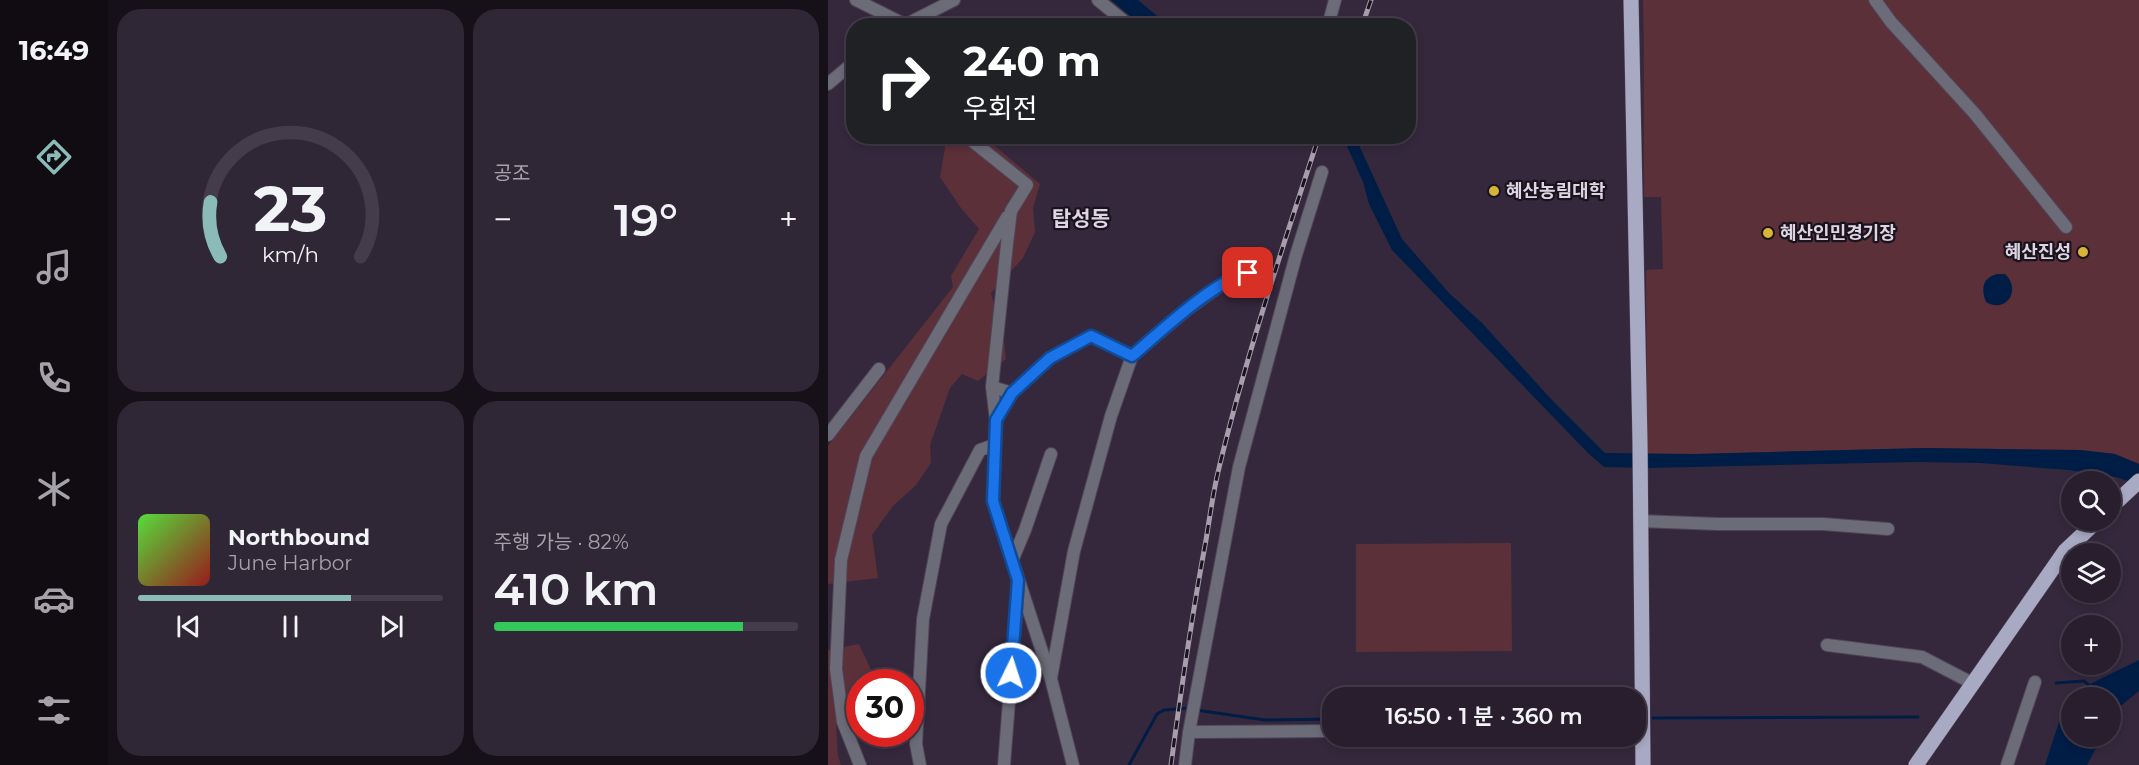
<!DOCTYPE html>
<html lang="ko">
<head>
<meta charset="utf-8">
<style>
	:root { --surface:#281e2e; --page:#302736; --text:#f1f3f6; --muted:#a5a2aa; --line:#443c4a; --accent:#8bbbb9 }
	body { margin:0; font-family:Montserrat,"Noto Sans KR",sans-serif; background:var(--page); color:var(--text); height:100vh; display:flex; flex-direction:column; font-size:22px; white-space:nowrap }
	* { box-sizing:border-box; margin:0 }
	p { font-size:20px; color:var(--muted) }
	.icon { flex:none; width:33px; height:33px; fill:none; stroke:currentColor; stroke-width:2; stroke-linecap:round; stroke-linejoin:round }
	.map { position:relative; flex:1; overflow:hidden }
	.drawer { display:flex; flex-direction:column; gap:9px; padding:9px; background:#161019; width:720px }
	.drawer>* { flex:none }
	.hud { position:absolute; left:18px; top:18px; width:570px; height:126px; border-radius:24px; box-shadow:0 3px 9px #0003,0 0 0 2px var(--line); background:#202124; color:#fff; overflow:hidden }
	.controls { position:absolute; left:1233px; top:471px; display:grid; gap:12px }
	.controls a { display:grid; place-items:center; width:60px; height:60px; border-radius:50%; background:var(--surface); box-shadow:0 3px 9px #0003,0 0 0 2px var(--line); font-size:30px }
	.speed { position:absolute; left:18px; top:669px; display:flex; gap:12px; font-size:30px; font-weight:700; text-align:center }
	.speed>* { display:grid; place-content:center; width:78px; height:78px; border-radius:50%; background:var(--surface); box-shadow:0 3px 9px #0003,0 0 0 2px var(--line); line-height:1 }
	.speed .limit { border:9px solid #d22; background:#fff; color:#111 }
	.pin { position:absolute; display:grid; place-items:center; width:51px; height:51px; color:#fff; margin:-26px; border-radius:12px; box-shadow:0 3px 9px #0006 }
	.me { position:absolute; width:66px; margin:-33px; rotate:4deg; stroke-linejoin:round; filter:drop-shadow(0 0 4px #0008) }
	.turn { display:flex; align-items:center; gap:21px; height:126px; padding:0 18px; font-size:27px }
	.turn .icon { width:78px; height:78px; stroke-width:2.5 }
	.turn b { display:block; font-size:42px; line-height:51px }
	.big { font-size:45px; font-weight:600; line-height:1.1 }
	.drawer .tile { flex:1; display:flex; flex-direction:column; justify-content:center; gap:9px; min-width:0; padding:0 21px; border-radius:24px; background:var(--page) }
	.drawer .dial { align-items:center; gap:0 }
	.dial svg { height:156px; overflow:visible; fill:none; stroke:var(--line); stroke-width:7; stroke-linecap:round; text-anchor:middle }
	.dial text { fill:var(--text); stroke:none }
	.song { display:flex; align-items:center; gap:18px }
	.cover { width:72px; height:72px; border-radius:9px; background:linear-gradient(135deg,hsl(110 70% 55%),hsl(0 70% 35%)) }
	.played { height:6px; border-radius:3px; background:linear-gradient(90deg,var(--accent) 70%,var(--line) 70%) }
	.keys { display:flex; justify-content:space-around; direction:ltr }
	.heat { display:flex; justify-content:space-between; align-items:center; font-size:33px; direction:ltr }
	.charge { height:9px; border-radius:4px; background:linear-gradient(90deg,#34c759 82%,var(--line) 0) }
	.drawer .tiles { flex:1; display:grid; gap:9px; grid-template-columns:repeat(2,1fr) }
	.trip { position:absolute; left:494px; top:687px; width:324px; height:60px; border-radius:24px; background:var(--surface); box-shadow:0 3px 9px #0003,0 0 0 2px var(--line); font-weight:600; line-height:60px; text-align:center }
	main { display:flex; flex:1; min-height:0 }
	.tab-bar { display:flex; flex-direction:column; width:108px; justify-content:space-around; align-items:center; background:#100c12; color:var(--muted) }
	.tab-bar .icon { width:42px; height:42px }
	.tab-bar .selected { color:var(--accent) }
	.tab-bar b { font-size:27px; color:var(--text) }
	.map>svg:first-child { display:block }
	.green { fill:#5c3038 }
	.water { fill:#001d46 }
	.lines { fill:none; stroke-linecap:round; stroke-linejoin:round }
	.stream { stroke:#001d46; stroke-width:3 }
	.minor-casing { stroke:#504458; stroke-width:14 }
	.major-casing { stroke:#504458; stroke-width:16 }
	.minor { stroke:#6b6c78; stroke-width:12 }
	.major { stroke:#a8a9c2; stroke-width:15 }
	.rail-casing { stroke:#a79dae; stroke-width:5 }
	.rail { stroke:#19131d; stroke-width:3; stroke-dasharray:9; stroke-linecap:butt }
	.route-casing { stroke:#114b97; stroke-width:15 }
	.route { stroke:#1a73e8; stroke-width:10 }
	.poi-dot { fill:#d7b434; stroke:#19131d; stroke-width:2 }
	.labels { text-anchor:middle; stroke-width:4.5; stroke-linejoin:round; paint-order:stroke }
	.poi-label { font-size:18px; font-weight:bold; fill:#ddd5e3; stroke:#19131d; text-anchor:start }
	.quarter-label { font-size:21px; font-weight:bold; fill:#ddd5e3; stroke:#19131d }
</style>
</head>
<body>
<main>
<nav class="tab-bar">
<b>16:49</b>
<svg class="icon selected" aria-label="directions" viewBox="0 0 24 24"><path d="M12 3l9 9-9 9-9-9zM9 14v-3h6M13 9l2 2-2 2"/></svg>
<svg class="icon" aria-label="music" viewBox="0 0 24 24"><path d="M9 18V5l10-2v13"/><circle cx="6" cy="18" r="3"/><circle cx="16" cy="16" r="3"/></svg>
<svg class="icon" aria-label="phone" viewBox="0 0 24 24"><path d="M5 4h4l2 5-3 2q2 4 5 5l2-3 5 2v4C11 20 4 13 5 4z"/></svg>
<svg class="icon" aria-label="climate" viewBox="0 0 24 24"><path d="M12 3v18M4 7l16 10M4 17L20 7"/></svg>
<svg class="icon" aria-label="car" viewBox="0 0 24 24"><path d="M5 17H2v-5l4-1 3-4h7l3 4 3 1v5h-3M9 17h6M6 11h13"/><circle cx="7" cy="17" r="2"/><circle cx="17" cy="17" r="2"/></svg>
<svg class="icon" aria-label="filters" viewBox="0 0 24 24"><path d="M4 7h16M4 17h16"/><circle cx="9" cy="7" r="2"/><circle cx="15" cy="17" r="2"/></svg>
</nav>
<section class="drawer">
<div class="tiles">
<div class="tile dial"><svg viewBox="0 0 100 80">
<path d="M14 69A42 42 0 1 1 86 69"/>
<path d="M14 69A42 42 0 0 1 9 41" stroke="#8bbbb9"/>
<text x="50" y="56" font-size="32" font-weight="700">23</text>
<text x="50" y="72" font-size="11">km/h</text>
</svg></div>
<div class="tile"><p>공조</p>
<div class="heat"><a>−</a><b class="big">19°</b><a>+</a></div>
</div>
<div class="tile">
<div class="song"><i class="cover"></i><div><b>Northbound</b><p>June Harbor</p></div></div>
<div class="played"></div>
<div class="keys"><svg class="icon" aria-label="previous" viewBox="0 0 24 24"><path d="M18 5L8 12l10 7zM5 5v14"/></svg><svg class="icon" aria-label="pause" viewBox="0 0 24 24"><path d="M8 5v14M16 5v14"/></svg><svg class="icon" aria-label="next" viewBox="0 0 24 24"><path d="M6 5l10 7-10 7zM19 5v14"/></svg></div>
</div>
<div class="tile"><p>주행 가능 · 82%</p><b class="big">410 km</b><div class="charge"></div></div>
</div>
</section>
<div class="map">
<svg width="1311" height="765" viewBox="0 0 1311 765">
	<rect width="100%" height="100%" fill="#35283d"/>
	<path class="green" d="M 815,0 L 1311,0 L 1311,464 L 1287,454 L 1252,450 L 1097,448 L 868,454 L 819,454 L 818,270 L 835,269 L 833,197 L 816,197 C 815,132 817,66 815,0 Z
		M 119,137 L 156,137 L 212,184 L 205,208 L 207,232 L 195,258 L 163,293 L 176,340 L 178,359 L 150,381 L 134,374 L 122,388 L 102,445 L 103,463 L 88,485 L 65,506 L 44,535 L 50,578 L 0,584 L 0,446 L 125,287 L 123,276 L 151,229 L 133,208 L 112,177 Z
		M 683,543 L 684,651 L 528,652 L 528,544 Z
		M 31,644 L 45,674 L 44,682 L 32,682 L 31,708 L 8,723 L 10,756 L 13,765 L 0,765 L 0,650 Z"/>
	<path class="water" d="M 283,0 L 310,0 L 340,25 L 313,25 Z
		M 509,137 L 525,137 L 530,143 L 574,239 L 621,293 L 654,323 L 723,399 L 777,453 L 868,454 L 1097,448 L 1252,450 L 1287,454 L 1311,464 L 1311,485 L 1288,477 L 1240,470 L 1152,463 L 1087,462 L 822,468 L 776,467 L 760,453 L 564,250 L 541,204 L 535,182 L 518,144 Z
		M 1169,274 L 1177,274 C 1194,290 1178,314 1158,302 C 1153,289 1154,278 1169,274 Z
		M 1311,660 L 1311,691 L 1290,708 L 1283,721 L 1282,698 L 1247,697 L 1262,684 Z
		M 1243,701 L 1244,736 L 1274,737 L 1259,765 L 1217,765 L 1231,722 Z"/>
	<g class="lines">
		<path class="stream" d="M 1228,683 L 1256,681 L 1263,687
			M 368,710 L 437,720 L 504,719
			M 825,718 L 1090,717
			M 301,765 L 329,714 L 336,710 L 361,708"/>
		<defs>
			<path id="minor" d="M 28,0 L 76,24
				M 270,0 L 302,26
				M 1047,0 L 1063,22 L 1147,114 L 1238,227
				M 75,26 L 126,0
				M 500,26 L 507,0
				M 0,84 L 26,62
				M 138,136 L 199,185 L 183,211 L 179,244 L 164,387 L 168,420 L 165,501 L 223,679 L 245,765
				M 164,387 L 184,393 L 168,420
				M 184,393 L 222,358 L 263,336 L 304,356
				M 0,435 L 51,369
				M 812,521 L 890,524 L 995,524 L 1060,529
				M 184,561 L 197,530 L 223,454
				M 999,645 L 1094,657 L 1144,683
				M 223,678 L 246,551 L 283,416 L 304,356 L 360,309 L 407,275 L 432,270
				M 361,732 L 411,467 L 468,255 L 494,172
				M 32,765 L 15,722 L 8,669 L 13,560 L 38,456 L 179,217
				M 92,765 L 88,744 L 95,619 L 113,524 L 152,450 L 166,445
				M 176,765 L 190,587
				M 357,765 L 361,732 L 504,731
				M 1179,765 L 1207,682"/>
			<path id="major" d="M 803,0 L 812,442 L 815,765
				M 1282,508 L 1311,481
				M 1088,765 L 1237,551 L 1270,520"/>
		</defs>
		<use href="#minor" class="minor-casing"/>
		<use href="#major" class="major-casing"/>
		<use href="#minor" class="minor"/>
		<use href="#major" class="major"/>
		<defs>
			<path id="rail" d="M 534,26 L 543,0
				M 343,765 C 353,690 364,615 378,540 C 382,516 385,492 391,468 C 418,356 455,246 491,136"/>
		</defs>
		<use href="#rail" class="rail-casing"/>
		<use href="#rail" class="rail"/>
	</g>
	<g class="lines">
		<defs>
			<path id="route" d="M 183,673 L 190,580 L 165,501 L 168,420 L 184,393 L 222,358 L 263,336 L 304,356 C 331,333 387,280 420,273"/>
		</defs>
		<use href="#route" class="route-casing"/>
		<use href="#route" class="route"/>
	</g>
	<g class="poi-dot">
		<circle cx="666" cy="191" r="6"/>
		<circle cx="940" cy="233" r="6"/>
		<circle cx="1255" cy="252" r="6"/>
	</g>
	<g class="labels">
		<g class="poi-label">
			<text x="678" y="197">혜산농림대학</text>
			<text x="952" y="239">혜산인민경기장</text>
			<text x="1243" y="258" text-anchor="end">혜산진성</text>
		</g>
		<g class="quarter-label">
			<text x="253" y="226">탑성동</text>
		</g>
	</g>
</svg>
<div class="controls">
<a><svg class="icon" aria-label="search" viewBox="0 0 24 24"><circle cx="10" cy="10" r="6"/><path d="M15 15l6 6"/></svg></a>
<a><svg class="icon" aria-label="layers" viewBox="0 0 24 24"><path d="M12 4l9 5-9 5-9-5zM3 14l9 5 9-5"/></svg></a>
<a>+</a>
<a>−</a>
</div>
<div class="speed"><div class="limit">30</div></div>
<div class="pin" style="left:420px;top:273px;background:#d93025"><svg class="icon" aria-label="arrive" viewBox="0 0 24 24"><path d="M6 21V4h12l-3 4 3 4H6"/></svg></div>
<svg class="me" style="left:183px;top:673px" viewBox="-20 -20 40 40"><circle r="17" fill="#1a73e8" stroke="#fff" stroke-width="3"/><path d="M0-11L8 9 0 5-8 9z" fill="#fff"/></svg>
<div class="trip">16:50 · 1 분 · 360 m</div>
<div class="hud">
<div class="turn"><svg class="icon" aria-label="right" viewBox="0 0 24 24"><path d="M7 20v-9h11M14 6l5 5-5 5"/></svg><div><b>240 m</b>우회전</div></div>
</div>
</div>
</main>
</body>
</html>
